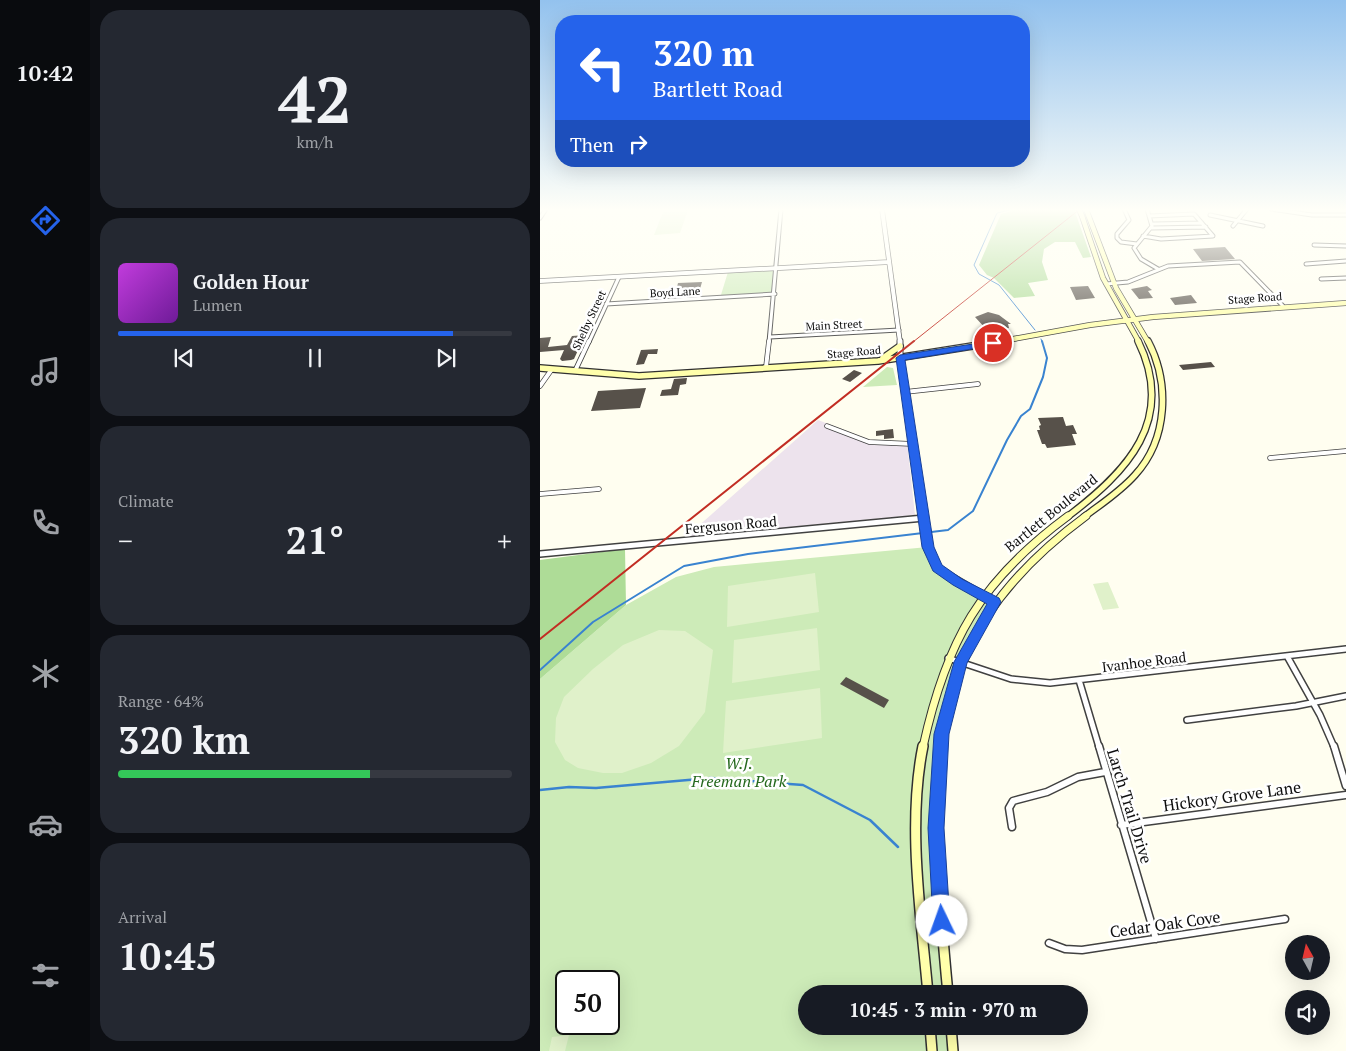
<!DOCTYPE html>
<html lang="en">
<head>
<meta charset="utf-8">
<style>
	:root { --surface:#171b24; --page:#242831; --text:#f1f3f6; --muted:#9ea1a6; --line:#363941; --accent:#2563eb }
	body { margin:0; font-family:"PT Serif",serif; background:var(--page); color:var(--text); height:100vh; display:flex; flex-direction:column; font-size:19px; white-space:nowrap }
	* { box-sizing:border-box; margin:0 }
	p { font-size:16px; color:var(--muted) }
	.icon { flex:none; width:28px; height:28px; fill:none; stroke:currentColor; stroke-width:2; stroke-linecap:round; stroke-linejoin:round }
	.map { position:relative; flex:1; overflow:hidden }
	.sheet { display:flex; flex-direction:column; gap:10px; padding:10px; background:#0d0f14; width:450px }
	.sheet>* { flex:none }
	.hud { position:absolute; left:15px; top:15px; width:475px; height:152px; border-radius:20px; box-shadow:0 5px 20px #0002; background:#2563eb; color:#fff; overflow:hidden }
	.needle { width:32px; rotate:352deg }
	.fabs { position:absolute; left:745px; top:935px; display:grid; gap:10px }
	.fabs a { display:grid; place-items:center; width:45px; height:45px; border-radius:50%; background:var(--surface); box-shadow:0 5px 20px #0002; font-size:25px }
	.speed { position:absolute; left:15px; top:970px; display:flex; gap:10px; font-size:25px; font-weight:700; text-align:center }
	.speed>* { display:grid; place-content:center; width:65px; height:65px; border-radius:50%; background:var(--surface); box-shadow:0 5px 20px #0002; line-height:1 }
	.speed .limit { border:2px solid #111; border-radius:8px; background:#fff; color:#111 }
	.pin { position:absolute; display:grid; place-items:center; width:42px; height:42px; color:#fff; margin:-21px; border:2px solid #fff; border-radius:50%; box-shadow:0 1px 5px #0007 }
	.me { position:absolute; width:55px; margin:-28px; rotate:357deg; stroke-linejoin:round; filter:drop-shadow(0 0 4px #0008) }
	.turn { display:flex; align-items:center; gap:18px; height:105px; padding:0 15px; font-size:22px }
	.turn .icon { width:65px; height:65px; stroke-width:2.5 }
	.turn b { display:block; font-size:35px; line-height:42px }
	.then { display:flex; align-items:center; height:48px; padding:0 15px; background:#0003; gap:10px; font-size:19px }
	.big { font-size:38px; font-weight:700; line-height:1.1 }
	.sheet .card { flex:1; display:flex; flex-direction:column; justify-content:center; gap:8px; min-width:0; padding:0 18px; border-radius:20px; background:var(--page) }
	.sheet .dial { align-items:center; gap:0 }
	.dial b { font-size:65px; line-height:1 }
	.song { display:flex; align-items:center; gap:15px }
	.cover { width:60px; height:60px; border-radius:8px; background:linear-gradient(135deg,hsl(290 70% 55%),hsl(280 70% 35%)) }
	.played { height:5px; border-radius:2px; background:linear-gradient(90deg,var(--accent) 85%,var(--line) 85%) }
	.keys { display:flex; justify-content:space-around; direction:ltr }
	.heat { display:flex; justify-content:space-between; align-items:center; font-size:28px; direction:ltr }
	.charge { height:8px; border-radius:4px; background:linear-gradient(90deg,#34c759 64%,var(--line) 0) }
	.trip { position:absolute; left:258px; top:985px; width:290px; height:50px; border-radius:25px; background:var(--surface); box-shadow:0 5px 20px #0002; font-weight:700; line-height:50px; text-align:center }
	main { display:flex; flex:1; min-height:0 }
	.tabs { display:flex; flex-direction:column; width:90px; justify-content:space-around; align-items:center; background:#090b0e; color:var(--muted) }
	.tabs .icon { width:35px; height:35px }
	.tabs .active { color:var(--accent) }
	.tabs b { font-size:22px; color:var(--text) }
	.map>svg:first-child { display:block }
	.industrial { fill:#ede3ed }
	.green { fill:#cdebb8; fill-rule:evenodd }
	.forest { fill:#aedc97 }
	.pitch { fill:#e0f1ca }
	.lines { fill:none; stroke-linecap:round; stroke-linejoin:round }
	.stream-far2 { stroke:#3983d0; stroke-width:1 }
	.stream-far1 { stroke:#3983d0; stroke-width:2 }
	.stream { stroke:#3983d0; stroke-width:2.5 }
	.building { fill:#57514a }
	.minor-far3-casing { stroke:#414141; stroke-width:5 }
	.minor-far2-casing { stroke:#414141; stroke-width:5.5 }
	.minor-far1-casing { stroke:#414141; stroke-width:8 }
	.minor-casing { stroke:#414141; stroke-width:9 }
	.tertiary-far1-casing { stroke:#414141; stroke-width:5.5 }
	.tertiary-casing { stroke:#414141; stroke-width:7 }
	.secondary-far3-casing { stroke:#303030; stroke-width:6 }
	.secondary-far2-casing { stroke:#303030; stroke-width:8 }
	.secondary-far1-casing { stroke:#303030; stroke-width:9 }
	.secondary-casing { stroke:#303030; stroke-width:12 }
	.minor-far3 { stroke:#fff; stroke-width:3 }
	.minor-far2 { stroke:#fff; stroke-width:4 }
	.minor-far1 { stroke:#fff; stroke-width:5 }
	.minor { stroke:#fff; stroke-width:6 }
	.tertiary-far1 { stroke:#fff; stroke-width:4 }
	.tertiary { stroke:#fff; stroke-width:5 }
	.secondary-far3 { stroke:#ffffab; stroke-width:4.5 }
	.secondary-far2 { stroke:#ffffab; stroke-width:5.5 }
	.secondary-far1 { stroke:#ffffab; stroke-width:7 }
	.secondary { stroke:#ffffab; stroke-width:9 }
	.rail-far1 { stroke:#c22d23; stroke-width:1 }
	.rail { stroke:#c22d23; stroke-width:2 }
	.secondary-bridge-casing { stroke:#303030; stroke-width:6; stroke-linecap:butt }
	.secondary-bridge { stroke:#ffffab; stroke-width:4.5 }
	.route { fill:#2563eb; stroke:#184099 }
	.labels { text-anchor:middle; stroke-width:5; stroke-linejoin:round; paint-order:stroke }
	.far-street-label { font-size:11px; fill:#0e0e0e; stroke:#fff }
	.street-label { font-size:14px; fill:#0e0e0e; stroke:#fff }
	.near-park-label { font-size:16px; font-style:italic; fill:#24681d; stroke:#fff }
	.near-street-label { font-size:16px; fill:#0e0e0e; stroke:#fff }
</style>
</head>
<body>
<main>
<nav class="tabs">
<b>10:42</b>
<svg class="icon active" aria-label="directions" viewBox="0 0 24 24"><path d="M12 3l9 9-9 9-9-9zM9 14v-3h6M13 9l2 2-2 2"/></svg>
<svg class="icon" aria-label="music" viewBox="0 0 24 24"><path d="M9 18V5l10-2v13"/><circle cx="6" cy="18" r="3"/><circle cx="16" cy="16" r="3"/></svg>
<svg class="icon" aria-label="phone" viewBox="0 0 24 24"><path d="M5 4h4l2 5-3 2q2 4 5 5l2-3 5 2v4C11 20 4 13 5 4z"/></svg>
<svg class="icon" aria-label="climate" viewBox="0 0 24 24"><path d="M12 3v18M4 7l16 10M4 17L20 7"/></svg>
<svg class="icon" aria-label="car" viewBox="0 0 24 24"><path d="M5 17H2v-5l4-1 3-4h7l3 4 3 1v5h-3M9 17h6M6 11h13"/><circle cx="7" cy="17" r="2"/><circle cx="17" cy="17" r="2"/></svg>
<svg class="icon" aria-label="filters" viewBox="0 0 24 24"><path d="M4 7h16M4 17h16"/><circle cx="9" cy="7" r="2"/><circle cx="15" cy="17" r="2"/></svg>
</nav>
<section class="sheet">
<div class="card dial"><b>42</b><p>km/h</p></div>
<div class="card">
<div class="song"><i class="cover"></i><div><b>Golden Hour</b><p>Lumen</p></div></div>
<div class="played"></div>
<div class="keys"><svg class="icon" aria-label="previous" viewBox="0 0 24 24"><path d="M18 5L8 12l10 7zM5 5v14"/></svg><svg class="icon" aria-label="pause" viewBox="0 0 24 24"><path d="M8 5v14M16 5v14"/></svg><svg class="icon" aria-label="next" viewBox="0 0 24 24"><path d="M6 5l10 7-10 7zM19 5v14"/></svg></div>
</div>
<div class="card"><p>Climate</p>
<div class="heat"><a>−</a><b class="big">21°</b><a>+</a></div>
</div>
<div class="card"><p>Range · 64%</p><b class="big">320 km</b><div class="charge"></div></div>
<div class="card"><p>Arrival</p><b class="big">10:45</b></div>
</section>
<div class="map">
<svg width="806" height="1051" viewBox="0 0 806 1051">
	<rect width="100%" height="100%" fill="#fffef0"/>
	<path class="industrial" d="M 278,420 L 330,440 L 367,442 L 375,515 L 146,537 Z"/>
	<path class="green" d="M 237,268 L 235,294 L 180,298 L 188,272 Z
		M 347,367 L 353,368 L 357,385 L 323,387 Z
		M 388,547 L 397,568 L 455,602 L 411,692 L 399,774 L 408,994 L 266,994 L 266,1026 L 411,1026 L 413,1051 L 0,1051 L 0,679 L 86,605 L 136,577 L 174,567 ZM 26,981 L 69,981 L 69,1024 L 26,1024 Z"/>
	<path class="forest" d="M 534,209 L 551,257 L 543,258 L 535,242 L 515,242 L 504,249 L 502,262 L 508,280 L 488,283 L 495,296 L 474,298 L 454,278 L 447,275 L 439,265 L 461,214 L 475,210 Z
		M 85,549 L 86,605 L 0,679 L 0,560 Z"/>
	<path class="pitch" d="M 148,210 L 140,233 L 114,235 L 123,212 Z
		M 275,573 L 279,612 L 187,627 L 188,586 Z
		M 568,582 L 579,608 L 563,610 L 553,584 Z
		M 277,628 L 280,670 L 192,683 L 194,640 Z
		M 119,630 L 145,631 L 173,650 L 165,712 L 139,746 L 111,763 L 82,773 L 63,773 L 38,768 L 25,760 L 15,742 L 16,718 L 24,697 L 53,669 L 83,645 Z
		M 280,688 L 282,738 L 183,753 L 186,701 Z
		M 29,1035 L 25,1051 L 9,1051 L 12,1037 Z"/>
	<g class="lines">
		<path class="stream-far2" d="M 474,209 L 457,213 L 434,265 L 439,274 L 459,285 L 495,330
			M 501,339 L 502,342"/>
		<path class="stream-far1" d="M 0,670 L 53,622 L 144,566 L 208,554 L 408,530 L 433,511 L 467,440 L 481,416 L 490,409 L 503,377 L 507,358 L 502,341"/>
		<path class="stream" d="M 0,790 L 29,787 L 56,788 L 171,778 L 263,785 L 330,820 L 358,847"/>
	</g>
	<path class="building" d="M 685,247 L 695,259 L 662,261 L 653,249 Z
		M 162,282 L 160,289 L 144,288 L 142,295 L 135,295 L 138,283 Z
		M 548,286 L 555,298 L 536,300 L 530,287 Z
		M 607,286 L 612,290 L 608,291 L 613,298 L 599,299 L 591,289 Z
		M 651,295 L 657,303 L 635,305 L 630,298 Z
		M 448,312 L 459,315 L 471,324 L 468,324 L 469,328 L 458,331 L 446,329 L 435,317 Z
		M 45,335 L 34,359 L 31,360 L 22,361 L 20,359 L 24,350 L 0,352 L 0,338 L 11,337 L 8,347 L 27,345 L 32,336 Z
		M 118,349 L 117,354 L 108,354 L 104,364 L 96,365 L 101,350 Z
		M 671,362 L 675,367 L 643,370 L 639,365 Z
		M 314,370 L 322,373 L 310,382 L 302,379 Z
		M 147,378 L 146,384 L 140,385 L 138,395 L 120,396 L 122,390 L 131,389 L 134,379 Z
		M 106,388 L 100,408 L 51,411 L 58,391 Z
		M 523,417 L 526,426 L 533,425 L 537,434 L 532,434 L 536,445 L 507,448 L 505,444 L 502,444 L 497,430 L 500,430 L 499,426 L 501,425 L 498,418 Z
		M 353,429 L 354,438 L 344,439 L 344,435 L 336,436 L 336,431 Z
		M 306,677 L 349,700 L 344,708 L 300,684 Z"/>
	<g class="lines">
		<defs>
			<path id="minor-far3" d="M 584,209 L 589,220 L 577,234 L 577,238 L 581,242 L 597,244
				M 607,209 L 612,226 L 594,248 L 601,259 L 618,269
				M 731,209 L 772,215 L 806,215
				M 670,215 L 723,226
				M 0,218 L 6,209
				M 613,224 L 662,223
				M 693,226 L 707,209
				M 611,228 L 666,227
				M 603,236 L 621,239 L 673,236 L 654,214 L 609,216
				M 774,245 L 806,246
				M 766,264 L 806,261
				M 781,279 L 806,278
				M 566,284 L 588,282 L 628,266 L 700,262 L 743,306
				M 66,304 L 235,294
				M 230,337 L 359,330
				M 49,342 L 79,277
				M 229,342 L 241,209"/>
			<path id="minor-far2" d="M 360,358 L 384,517
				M 226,367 L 229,341
				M 35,371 L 49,341
				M 0,386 L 12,369
				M 365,392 L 438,384
				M 287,426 L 329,442 L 373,444
				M 730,458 L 806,451
				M 0,494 L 59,489"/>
			<path id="minor-far1" d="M 383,516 L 388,547 L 397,568 L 455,602
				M 0,554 L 384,518
				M 747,656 L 780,715 L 794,747
				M 408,658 L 471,679 L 510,683 L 806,649
				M 539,680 L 559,747
				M 647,720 L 756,706 L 806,696"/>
			<path id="minor" d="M 559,746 L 616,939
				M 794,746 L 806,786
				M 581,825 L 806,795
				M 472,827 L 469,808 L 473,801 L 507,792 L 538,777 L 565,772
				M 509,943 L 525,949 L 542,950 L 745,919"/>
			<path id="tertiary-far1" d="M 342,209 L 360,342
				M 0,281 L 349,262"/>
			<path id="tertiary" d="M 360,341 L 360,358"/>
			<path id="secondary-far3" d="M 546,209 L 576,288 L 608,342
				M 542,216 L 563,278 L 599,342
				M 457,342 L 550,325 L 613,317 L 806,303"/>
			<path id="secondary-far2" d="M 343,358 L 360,346
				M 0,368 L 99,376 L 338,361 L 464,341
				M 527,517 C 587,472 637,420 598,341
				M 544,517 C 561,504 580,492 595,475 C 628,439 630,383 608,341"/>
			<path id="secondary-far1" d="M 383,747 C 406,641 440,581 528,516
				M 401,747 C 411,646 466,575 546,516"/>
			<path id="secondary" d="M 383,746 C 367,824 381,915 388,994
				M 401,746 C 393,829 400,911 408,994
				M 390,1026 L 392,1051
				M 411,1026 L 413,1051"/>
		</defs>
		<use href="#minor-far3" class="minor-far3-casing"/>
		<use href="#minor-far2" class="minor-far2-casing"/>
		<use href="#minor-far1" class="minor-far1-casing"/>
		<use href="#minor" class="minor-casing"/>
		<use href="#tertiary-far1" class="tertiary-far1-casing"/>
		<use href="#tertiary" class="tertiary-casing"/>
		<use href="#secondary-far3" class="secondary-far3-casing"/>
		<use href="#secondary-far2" class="secondary-far2-casing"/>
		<use href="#secondary-far1" class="secondary-far1-casing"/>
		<use href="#secondary" class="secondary-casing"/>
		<use href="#minor-far3" class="minor-far3"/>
		<use href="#minor-far2" class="minor-far2"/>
		<use href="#minor-far1" class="minor-far1"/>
		<use href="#minor" class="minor"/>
		<use href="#tertiary-far1" class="tertiary-far1"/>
		<use href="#tertiary" class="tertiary"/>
		<use href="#secondary-far3" class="secondary-far3"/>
		<use href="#secondary-far2" class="secondary-far2"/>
		<use href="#secondary-far1" class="secondary-far1"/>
		<use href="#secondary" class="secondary"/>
		<path class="rail-far1" d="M 373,342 L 540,209"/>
		<path class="rail" d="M 0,639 L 374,341"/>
		<defs>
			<path id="secondary-bridge" d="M 539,209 L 542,216"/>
		</defs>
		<use href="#secondary-bridge" class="secondary-bridge-casing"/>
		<use href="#secondary-bridge" class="secondary-bridge"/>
	</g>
	<linearGradient id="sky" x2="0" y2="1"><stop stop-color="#93c2ee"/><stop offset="0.59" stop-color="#fffff8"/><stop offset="1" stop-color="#fffff8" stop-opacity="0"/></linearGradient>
	<rect width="806" height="356" fill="url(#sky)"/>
	<path class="route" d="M 453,341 L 456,341 L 456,345 L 365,360 L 394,547 L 402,565 L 422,579 L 459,598 L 461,602 L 427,663 L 409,734 L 404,828 L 410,921 L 408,927 L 402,930 L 395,927 L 393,921 L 388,828 L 394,734 L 414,662 L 447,604 L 413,585 L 393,571 L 382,547 L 356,358 L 360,355 Z"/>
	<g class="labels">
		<g class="far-street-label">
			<text transform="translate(135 292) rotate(-3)" y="4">Boyd Lane</text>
			<text transform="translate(715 298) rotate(-4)" y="4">Stage Road</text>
			<text transform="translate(49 320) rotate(-65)" y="4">Shelby Street</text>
			<text transform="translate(294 325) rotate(-3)" y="4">Main Street</text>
			<text transform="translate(314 352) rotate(-5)" y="4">Stage Road</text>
		</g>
		<g class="street-label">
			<text transform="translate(511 513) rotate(-39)" y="5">Bartlett Boulevard</text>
			<text transform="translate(191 525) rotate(-5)" y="5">Ferguson Road</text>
			<text transform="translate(604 662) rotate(-7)" y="5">Ivanhoe Road</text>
		</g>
		<g class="near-park-label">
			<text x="199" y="769">W.J.<tspan x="199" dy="18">Freeman Park</tspan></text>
		</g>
		<g class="near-street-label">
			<text transform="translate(692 796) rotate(-8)" y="6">Hickory Grove Lane</text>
			<text transform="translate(590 806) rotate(73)" y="6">Larch Trail Drive</text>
			<text transform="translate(625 924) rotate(-8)" y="6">Cedar Oak Cove</text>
		</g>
	</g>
</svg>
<div class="fabs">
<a><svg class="needle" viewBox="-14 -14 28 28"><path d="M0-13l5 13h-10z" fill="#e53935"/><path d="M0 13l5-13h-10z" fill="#9ea1a6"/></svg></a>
<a><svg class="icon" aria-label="sound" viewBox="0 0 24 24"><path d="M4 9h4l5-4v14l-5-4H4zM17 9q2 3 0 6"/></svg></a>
</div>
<div class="speed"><div class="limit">50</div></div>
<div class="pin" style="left:453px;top:343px;background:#d93025"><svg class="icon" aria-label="arrive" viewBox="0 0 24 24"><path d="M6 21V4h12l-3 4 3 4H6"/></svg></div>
<svg class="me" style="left:402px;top:921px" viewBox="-20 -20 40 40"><circle r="19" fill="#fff"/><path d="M0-13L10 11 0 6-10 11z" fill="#2563eb"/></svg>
<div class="trip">10:45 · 3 min · 970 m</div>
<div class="hud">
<div class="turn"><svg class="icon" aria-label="left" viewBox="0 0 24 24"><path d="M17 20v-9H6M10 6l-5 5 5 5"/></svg><div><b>320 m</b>Bartlett Road</div></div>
<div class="then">Then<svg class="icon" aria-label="right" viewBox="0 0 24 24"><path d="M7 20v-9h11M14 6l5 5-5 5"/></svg></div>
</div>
</div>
</main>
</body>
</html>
